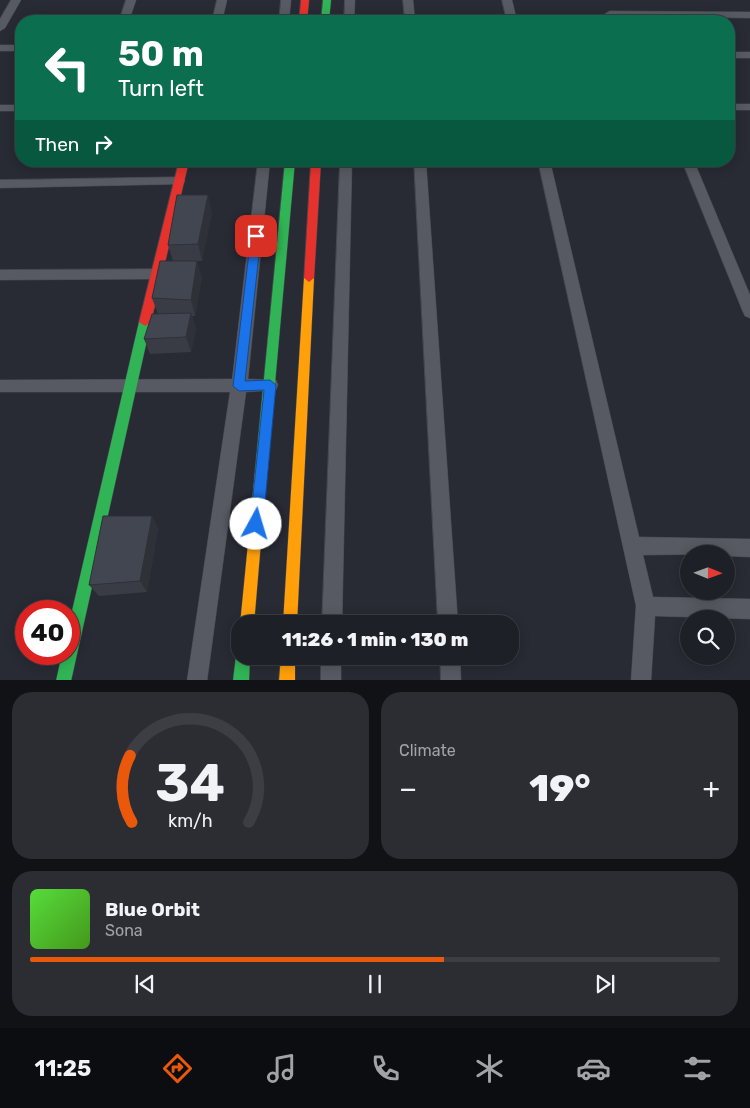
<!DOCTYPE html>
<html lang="en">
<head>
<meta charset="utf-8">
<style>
	:root { --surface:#1e2027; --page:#2b2d33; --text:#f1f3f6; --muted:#a1a3a7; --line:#3c3e44; --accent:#ea580c }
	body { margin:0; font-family:Rubik,sans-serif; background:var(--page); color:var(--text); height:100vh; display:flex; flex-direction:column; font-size:19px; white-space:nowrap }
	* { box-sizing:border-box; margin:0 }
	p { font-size:16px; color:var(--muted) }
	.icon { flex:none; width:28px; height:28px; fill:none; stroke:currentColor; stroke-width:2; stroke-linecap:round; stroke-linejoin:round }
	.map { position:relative; height:680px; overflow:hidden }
	.side { display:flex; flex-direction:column; gap:12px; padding:12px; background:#101215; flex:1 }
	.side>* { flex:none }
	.banner { position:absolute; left:15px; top:15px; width:720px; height:152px; border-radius:20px; box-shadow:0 2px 12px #0003,0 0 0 1px var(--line); background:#0b6e4f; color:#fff; overflow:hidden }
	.needle { width:32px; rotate:91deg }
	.buttons { position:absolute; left:680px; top:545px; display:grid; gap:10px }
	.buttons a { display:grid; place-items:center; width:55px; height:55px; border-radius:50%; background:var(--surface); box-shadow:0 2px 12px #0003,0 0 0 1px var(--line); font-size:25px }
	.speed { position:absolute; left:15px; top:600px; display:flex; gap:10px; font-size:25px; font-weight:700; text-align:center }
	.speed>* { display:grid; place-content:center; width:65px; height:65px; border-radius:50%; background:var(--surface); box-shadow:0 2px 12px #0003,0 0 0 1px var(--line); line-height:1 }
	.speed .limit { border:8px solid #d22; background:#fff; color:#111 }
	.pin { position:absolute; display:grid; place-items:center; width:42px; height:42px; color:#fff; margin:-21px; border-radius:10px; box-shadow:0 2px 8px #0006 }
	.me { position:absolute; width:55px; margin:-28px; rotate:6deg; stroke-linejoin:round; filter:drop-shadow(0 0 4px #0008) }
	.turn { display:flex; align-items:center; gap:18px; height:105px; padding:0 20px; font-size:22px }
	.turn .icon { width:65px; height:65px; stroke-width:2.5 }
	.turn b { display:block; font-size:35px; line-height:42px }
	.then { display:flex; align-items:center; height:48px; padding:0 20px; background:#0003; gap:10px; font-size:19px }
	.big { font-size:38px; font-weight:800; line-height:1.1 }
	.side .card { flex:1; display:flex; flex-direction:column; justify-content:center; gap:8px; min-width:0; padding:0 18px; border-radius:20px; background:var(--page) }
	.side .dial { align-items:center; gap:0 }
	.dial svg { height:130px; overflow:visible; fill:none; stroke:var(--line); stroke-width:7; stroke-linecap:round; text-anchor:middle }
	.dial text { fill:var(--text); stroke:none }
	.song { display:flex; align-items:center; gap:15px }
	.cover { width:60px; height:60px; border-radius:8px; background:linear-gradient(135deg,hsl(110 70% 55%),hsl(100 70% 35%)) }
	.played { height:5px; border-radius:2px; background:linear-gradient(90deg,var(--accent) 60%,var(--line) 60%) }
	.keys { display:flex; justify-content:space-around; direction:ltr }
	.heat { display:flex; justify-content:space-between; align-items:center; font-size:28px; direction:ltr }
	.side .tiles { flex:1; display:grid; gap:12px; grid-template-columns:1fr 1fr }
	.card:last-child { grid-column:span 2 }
	.trip { position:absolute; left:231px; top:615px; width:288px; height:50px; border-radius:20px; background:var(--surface); box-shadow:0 2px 12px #0003,0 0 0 1px var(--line); font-weight:800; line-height:50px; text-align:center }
	.tab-bar { display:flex; height:80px; justify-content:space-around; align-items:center; background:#0c0d10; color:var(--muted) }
	.tab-bar .icon { width:35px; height:35px }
	.tab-bar .current { color:var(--accent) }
	.tab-bar b { font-size:22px; color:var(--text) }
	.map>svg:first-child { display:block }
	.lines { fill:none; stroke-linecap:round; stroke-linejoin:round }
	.street-casing { stroke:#454851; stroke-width:1 }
	.fast-casing { stroke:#454851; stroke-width:1 }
	.slow-casing { stroke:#454851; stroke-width:1 }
	.jam-casing { stroke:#454851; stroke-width:1 }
	.street { fill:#585a63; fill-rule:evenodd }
	.fast { fill:#30b455; fill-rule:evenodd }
	.slow { fill:#ff9f0a; fill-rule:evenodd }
	.jam { fill:#e5322d; fill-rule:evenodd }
	.wall { fill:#393c45 }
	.shaded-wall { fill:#2e3138 }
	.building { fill:#424650; stroke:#2e3138 }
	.route { fill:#1a73e8; stroke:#114b97 }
</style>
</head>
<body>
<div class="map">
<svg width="750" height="681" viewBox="0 0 750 681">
	<rect width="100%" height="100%" fill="#282b34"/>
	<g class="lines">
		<defs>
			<path id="street" d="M 11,0 L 21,0 L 5,28 L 0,31 L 0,19 Z
				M 126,0 L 136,0 L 129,21 L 119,21 Z
				M 217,0 L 227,0 L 222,21 L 212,21 Z
				M 281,0 L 291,0 L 289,21 L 279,21 Z
				M 345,0 L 355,0 L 354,21 L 344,21 Z
				M 403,0 L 413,0 L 415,21 L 405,21 Z
				M 502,0 L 512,0 L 517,21 L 507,21 Z
				M 610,11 L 750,12 L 750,18 L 606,16 L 605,14 Z
				M 0,45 L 21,45 L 21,51 L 0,51 Z
				M 729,52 L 750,52 L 750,58 L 729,58 Z
				M 729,104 L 750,104 L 750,110 L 729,110 Z
				M 0,105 L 21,105 L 21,111 L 0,111 Z
				M 258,161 L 270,161 L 248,379 L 276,380 L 278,385 L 276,390 L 246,392 L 207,681 L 187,681 L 230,392 L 0,392 L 0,380 L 232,379 Z
				M 340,161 L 352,161 L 342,624 L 322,624 Z
				M 414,161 L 426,161 L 458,624 L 438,624 Z
				M 538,161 L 550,161 L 639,537 L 750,539 L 750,557 L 726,556 L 726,554 L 643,555 L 653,597 L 750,599 L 750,619 L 655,616 L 651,681 L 631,681 L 636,606 Z
				M 682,161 L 694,161 L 750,295 L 750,318 L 745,316 L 743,312 Z
				M 179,177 L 183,178 L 185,181 L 183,184 L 0,188 L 0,180 Z
				M 156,269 L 163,274 L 156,279 L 0,280 L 0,270 Z
				M 321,656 L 341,656 L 341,681 L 321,681 Z
				M 440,656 L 460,656 L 461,681 L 441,681 Z"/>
			<path id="fast" d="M 323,0 L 331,0 L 329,21 L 321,21 Z
				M 285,161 L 295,161 L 267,472 L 266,476 L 261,478 L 256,476 L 255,472 Z
				M 145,318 L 151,322 L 71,681 L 56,681 L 62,654 L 69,654 L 69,624 L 139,322 Z
				M 240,650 L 240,656 L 250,656 L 249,681 L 233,681 L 236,656 Z"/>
			<path id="slow" d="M 309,274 L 314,278 L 297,624 L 283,624 L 304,278 Z
				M 261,466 L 266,468 L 267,472 L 254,624 L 240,625 L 255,472 L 256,468 Z
				M 281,656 L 295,656 L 295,681 L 279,681 Z"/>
			<path id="jam" d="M 301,0 L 309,0 L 307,21 L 299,21 Z
				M 179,161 L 189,161 L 151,322 L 145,326 L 139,322 Z
				M 311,161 L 321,161 L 314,278 L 309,282 L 304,278 Z"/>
		</defs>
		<use href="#street" class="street-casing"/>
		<use href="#fast" class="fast-casing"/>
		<use href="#slow" class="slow-casing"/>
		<use href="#jam" class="jam-casing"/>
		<use href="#street" class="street"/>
		<use href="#fast" class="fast"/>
		<use href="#slow" class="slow"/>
		<use href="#jam" class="jam"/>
	</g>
	<path class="wall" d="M 212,212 L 202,261 L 174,261 L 202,277 L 195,316 L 192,316 L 196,329 L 191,352 L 150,354 L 144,339 L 158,314 L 152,298 L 173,261 L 168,245 Z
		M 152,516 L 158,529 L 147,592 L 99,596 L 89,585 Z"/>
	<path class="shaded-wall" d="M 208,195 L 212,212 L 202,261 L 198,244 Z
		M 197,261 L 202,277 L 195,316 L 191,300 Z
		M 191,313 L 196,329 L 191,352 L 186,337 Z
		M 152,516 L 158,529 L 147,592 L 140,581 Z"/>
	<path class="building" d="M 177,195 L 208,195 L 198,244 L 168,245 Z
		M 160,261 L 197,261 L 191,300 L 152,298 Z
		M 191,313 L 186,337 L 144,339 L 152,314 Z
		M 103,516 L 152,516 L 140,581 L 89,585 Z"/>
	<path class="route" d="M 256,233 L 261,236 L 245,381 L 270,380 L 276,385 L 263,524 L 261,529 L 256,531 L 252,529 L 250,524 L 264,390 L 239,391 L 233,386 L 251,236 Z"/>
</svg>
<div class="buttons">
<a><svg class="needle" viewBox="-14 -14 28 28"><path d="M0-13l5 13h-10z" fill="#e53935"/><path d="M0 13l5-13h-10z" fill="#a1a3a7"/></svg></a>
<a><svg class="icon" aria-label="search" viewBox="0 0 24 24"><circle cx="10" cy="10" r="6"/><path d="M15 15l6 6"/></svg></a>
</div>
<div class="speed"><div class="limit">40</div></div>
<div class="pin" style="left:256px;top:236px;background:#d93025"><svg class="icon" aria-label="arrive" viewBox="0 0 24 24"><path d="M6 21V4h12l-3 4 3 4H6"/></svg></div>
<svg class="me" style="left:256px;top:524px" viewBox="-20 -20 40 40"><circle r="19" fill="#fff"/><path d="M0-13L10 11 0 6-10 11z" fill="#1a73e8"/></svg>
<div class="trip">11:26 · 1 min · 130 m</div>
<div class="banner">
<div class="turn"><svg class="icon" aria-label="left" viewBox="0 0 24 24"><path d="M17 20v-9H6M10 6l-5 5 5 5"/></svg><div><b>50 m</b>Turn left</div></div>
<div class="then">Then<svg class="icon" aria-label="right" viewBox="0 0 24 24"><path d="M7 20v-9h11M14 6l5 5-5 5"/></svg></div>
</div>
</div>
<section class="side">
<div class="tiles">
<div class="card dial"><svg viewBox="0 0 100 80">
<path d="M14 69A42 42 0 1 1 86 69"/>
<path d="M14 69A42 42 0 0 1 13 28" stroke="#ea580c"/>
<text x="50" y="56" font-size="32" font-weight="700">34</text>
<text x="50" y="72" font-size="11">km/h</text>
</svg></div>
<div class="card"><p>Climate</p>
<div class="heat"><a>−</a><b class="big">19°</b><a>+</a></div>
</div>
<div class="card">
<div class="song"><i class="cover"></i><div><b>Blue Orbit</b><p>Sona</p></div></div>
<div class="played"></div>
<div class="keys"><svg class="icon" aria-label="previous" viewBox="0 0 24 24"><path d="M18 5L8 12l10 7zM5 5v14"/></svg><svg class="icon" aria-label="pause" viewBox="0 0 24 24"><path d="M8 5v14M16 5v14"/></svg><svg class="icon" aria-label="next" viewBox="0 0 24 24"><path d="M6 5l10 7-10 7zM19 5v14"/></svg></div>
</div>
</div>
</section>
<nav class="tab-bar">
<b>11:25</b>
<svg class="icon current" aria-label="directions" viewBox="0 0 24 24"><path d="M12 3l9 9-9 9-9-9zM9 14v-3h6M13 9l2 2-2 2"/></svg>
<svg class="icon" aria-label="music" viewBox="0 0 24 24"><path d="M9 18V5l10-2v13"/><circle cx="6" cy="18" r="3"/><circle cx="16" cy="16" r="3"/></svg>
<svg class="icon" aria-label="phone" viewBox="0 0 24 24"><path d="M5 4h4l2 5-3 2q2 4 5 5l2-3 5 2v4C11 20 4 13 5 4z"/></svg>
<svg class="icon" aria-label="climate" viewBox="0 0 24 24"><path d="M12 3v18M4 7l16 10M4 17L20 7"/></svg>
<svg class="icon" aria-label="car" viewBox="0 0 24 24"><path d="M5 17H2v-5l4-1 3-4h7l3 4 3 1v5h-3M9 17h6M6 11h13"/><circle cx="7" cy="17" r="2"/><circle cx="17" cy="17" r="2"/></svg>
<svg class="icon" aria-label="filters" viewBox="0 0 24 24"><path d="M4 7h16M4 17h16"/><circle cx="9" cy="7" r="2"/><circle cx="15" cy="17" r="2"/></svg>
</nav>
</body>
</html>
